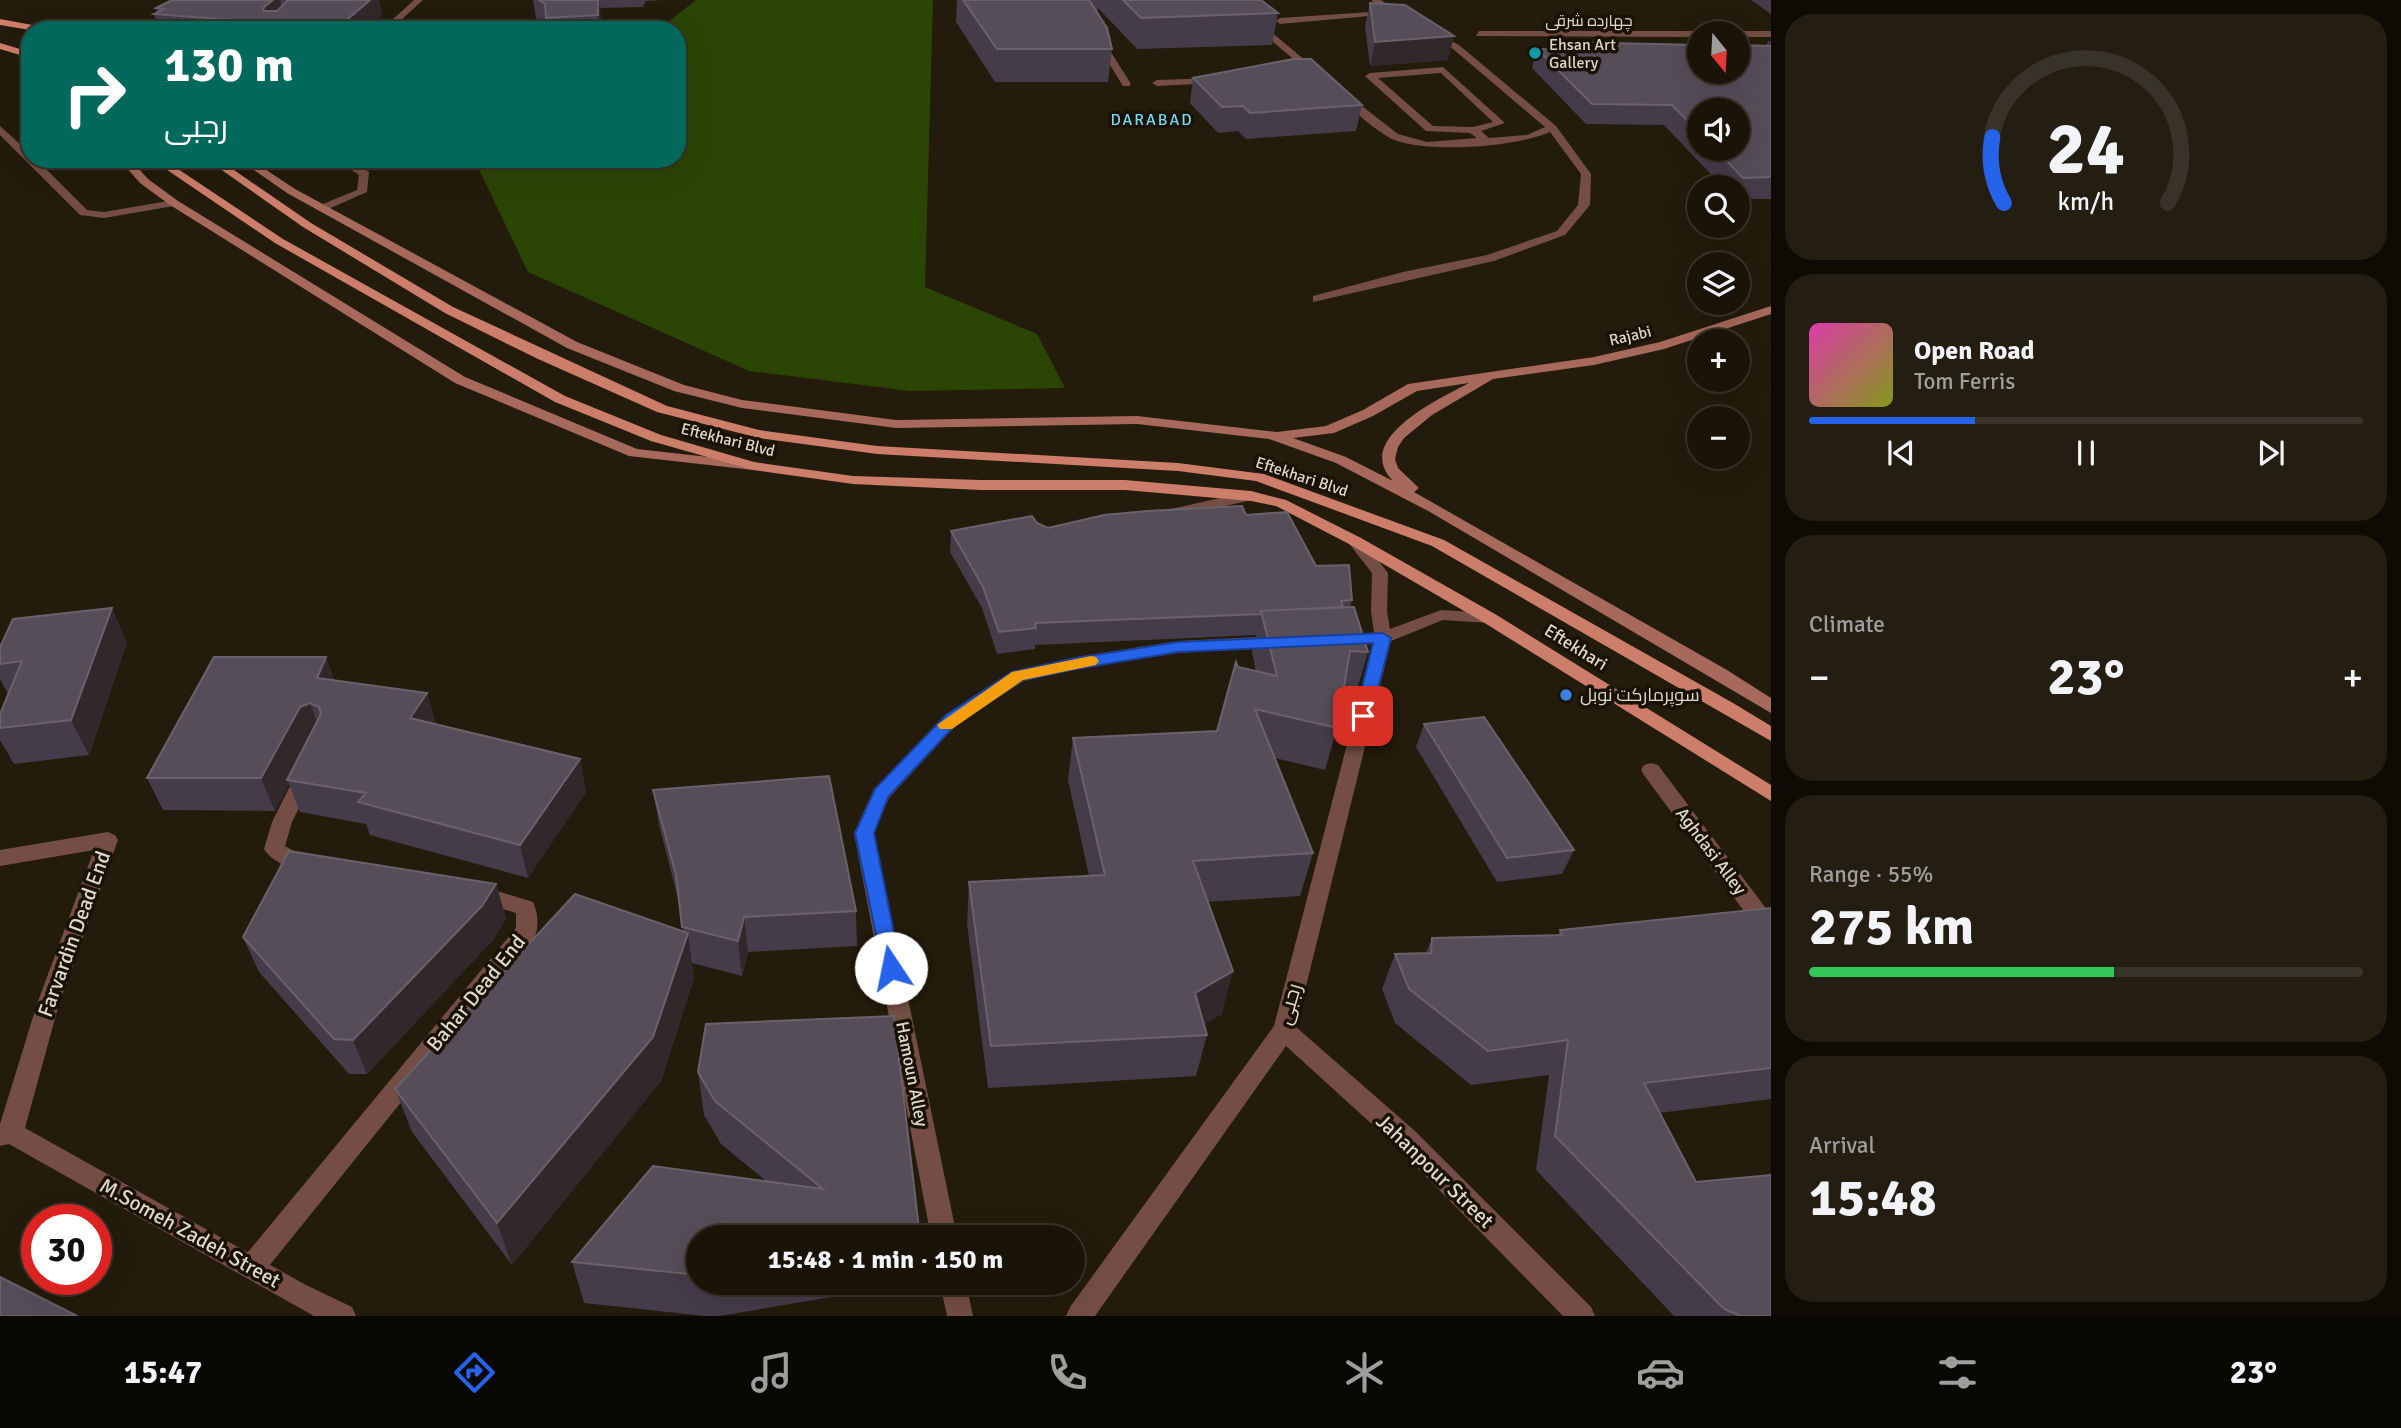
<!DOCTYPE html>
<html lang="en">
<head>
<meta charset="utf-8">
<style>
	:root { --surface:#1a1408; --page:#231d12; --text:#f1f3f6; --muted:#9f9e9c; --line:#383329; --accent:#2563eb }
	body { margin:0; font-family:Signika,Cairo,sans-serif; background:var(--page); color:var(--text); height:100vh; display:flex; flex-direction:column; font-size:26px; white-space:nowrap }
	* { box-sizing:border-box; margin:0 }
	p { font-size:23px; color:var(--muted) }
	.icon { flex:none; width:38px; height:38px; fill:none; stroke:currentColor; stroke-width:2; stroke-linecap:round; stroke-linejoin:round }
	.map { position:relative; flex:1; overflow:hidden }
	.details { display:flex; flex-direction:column; gap:14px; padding:14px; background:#0e0b04; width:630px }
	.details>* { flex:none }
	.hud { position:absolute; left:21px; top:21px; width:665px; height:147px; border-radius:28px; box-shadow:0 7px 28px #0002,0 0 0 2px var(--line); background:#00695c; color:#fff; overflow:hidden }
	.needle { width:46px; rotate:162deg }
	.controls { position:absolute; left:1687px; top:21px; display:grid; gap:14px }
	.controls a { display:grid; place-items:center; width:63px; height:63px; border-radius:50%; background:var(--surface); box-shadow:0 7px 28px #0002,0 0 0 2px var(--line); font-size:35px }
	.speed { position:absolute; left:21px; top:1204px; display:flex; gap:14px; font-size:35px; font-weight:700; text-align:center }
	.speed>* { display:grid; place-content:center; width:91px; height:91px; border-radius:50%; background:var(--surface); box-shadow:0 7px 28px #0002,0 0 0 2px var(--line); line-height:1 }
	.speed .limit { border:10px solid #d22; background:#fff; color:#111 }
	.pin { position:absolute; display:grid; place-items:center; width:60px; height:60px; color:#fff; margin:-30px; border-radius:14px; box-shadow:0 4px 10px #0006 }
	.me { position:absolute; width:77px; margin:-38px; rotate:349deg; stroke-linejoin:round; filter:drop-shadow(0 0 5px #0008) }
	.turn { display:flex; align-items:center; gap:24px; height:147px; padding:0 28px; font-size:32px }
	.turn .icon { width:91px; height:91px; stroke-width:2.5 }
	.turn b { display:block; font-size:49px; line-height:60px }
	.big { font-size:52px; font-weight:700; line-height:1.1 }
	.details .widget { flex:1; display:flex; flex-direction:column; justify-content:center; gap:10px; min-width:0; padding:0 24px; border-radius:28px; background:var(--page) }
	.details .dial { align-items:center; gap:0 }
	.dial svg { height:182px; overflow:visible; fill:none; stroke:var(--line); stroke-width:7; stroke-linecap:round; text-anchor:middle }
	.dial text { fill:var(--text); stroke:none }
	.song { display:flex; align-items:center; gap:21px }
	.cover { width:84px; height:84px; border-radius:10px; background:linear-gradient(135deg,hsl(320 70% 55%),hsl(70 70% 35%)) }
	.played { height:7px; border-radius:4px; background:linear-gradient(90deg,var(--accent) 30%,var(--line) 30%) }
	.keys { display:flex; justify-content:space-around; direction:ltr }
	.heat { display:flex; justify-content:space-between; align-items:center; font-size:38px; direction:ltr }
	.charge { height:10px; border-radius:5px; background:linear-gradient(90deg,#34c759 55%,var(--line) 0) }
	.trip { position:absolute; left:686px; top:1225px; width:399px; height:70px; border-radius:35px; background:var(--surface); box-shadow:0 7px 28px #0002,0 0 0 2px var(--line); font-weight:700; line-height:70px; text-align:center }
	.tabs { display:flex; height:112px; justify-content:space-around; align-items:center; background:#0a0803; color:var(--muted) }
	.tabs .icon { width:49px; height:49px }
	.tabs .on { color:var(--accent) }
	.tabs b { font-size:32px; color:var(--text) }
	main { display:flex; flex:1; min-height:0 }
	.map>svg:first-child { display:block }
	.green { fill:#2b4505 }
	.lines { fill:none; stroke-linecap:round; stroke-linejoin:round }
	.lane { fill:#744e45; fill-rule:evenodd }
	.street { fill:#744e45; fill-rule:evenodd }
	.secondary { fill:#a6695b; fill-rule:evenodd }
	.primary { fill:#cd7e6b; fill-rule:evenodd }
	.wall { fill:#453c4a; fill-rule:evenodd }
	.shaded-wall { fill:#30282b }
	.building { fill:#554d58; stroke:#6a626b; stroke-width:2 }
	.route { fill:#2563eb; stroke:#184099; stroke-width:2 }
	.slow { fill:#f59e0b }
	.culture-dot { fill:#0f9aa8; stroke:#1a1204; stroke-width:2.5 }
	.shop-dot { fill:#3f7fe0; stroke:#1a1204; stroke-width:2.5 }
	.labels { text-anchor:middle; stroke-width:7; stroke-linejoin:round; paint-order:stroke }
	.far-street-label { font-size:16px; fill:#ded8ce; stroke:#1a1204 }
	.far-poi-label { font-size:16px; fill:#ded8ce; stroke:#1a1204; text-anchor:start }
	.far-neighbourhood-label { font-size:16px; letter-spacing:2px; fill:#77daf5; stroke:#1a1204 }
	.street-label { font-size:18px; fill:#ded8ce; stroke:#1a1204 }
	.poi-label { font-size:18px; fill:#ded8ce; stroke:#1a1204; text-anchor:start }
	.near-street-label { font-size:21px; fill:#ded8ce; stroke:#1a1204 }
</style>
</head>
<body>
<main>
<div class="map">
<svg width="1771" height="1316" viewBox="0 0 1771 1316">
	<rect width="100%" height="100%" fill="#231b0b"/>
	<path class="green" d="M 696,0 L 933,0 L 925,287 L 1037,334 L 1065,388 L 910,391 L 749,371 L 528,272 L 474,159 L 677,159 L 677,30 L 658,30 Z"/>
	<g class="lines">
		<path class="lane" d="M 414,0 L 423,0 L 390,30 L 381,30 Z
			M 1070,0 L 1078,0 L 1131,84 L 1129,86 L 1123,86 Z
			M 1224,0 L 1233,0 L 1318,71 L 1318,75 L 1312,75 Z
			M 1371,0 L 1381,0 L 1406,17 L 1402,20 L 1392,14 L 1280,24 L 1276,21 L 1280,18 L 1386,11 Z
			M 1433,31 L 1459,45 L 1556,126 L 1591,174 L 1590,205 L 1565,235 L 1494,261 L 1313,302 L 1313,296 L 1403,272 L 1487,255 L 1557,231 L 1578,205 L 1581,174 L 1550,132 C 1516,147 1426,154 1392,139 C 1377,132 1349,107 1337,95 L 1345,93 L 1398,134 L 1427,142 L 1477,138 L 1470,133 L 1426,131 L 1365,76 L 1370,73 L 1443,67 L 1505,123 L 1481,131 L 1489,138 L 1527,135 L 1545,127 L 1453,49 L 1430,36 ZM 1441,73 L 1493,122 L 1473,127 L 1433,126 L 1378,78 Z
			M 1215,78 L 1218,79 L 1218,83 L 1157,86 L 1152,83 L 1157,80 Z
			M 336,159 L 349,159 L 369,172 L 367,192 L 326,210 L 318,210 L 318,206 L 357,190 L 359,175 Z
			M 305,769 L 312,771 L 315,776 L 292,822 L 285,846 L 297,853 L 313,857 L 316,863 L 313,869 C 298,873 272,863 264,849 L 272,822 L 295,776 L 298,771 Z
			M 478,885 L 533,902 C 538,912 539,927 535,936 L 261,1276 L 252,1280 L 243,1276 L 239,1267 L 243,1258 L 516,928 L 516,913 L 471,899 L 468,893 L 471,887 Z"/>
		<path class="street" d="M 1479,31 L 1699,31 L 1703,33 L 1699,33 L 1699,37 L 1476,36 Z
			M 1738,31 L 1771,31 L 1771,37 L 1738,37 L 1738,33 L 1734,33 Z
			M 0,126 L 30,153 L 30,159 L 36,159 L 87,210 L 104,212 L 174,200 L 180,203 L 174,206 L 104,218 L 80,215 L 0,135 Z
			M 1251,491 L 1256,493 L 1259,496 L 1256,499 L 1172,518 L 1164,513 L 1167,510 Z
			M 1355,536 L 1361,538 L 1388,573 L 1387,611 L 1390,629 L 1441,610 L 1489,613 L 1497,618 L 1489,623 L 1443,620 L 1391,641 L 1296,1027 L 1415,1131 L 1591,1307 L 1595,1316 L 1563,1316 L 1397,1147 L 1286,1046 L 1095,1316 L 1066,1316 L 1070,1307 L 1274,1026 L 1373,644 L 1341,646 L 1332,640 L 1341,634 L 1374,633 L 1371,611 L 1372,573 L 1347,541 Z
			M 1278,636 L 1284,638 L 1287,642 L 1284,646 L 1178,653 L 1076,669 L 1024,681 L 958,723 L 889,798 L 874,833 L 957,1237 L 931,1237 L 854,833 L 874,789 L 946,715 L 1012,672 L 1076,657 L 1178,641 Z
			M 1651,763 L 1658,765 L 1771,915 L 1771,940 L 1763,937 L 1644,775 L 1641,770 L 1644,765 Z
			M 108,832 L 115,835 L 118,840 L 59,1004 L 25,1128 L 306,1285 L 352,1307 L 356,1316 L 314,1316 L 9,1144 L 0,1146 L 0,1124 L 37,1004 L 94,850 L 0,866 L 0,850 Z
			M 940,1283 L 966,1283 L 973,1316 L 947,1316 Z"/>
		<path class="secondary" d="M 119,159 L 130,159 L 148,179 L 178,201 L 465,377 L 637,449 L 753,462 L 760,466 L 753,470 L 629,456 L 455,383 L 170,205 L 140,183 Z
			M 238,159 L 250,159 L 295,189 L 577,342 L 684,385 L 742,400 L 896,420 L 1137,416 L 1277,432 L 1326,426 L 1363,410 L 1408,384 L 1594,357 L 1660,342 L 1771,306 L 1771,314 L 1664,349 L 1594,365 L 1493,379 L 1432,415 L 1404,438 L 1398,447 L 1395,459 L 1398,468 L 1419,488 L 1414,492 L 1727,670 L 1771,698 L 1771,713 L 1430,512 L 1336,463 L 1269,439 L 1137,424 L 896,428 L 742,408 L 674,391 L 567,348 L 287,193 ZM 1469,383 C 1439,399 1352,439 1393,481 L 1346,457 L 1293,438 L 1334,433 L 1373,416 L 1417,391 Z"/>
		<path class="primary" d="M 0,19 L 43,27 L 47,30 L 30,30 L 0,25 Z
			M 0,43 L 30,52 L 30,58 L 0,49 Z
			M 151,159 L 163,159 L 283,239 L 565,396 L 661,435 L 754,462 L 853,476 L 981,480 L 1125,480 L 1251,491 L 1286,500 L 1361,538 L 1495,614 L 1771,785 L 1771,801 L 1483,622 L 1349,544 L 1276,506 L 1251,501 L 1125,490 L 981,490 L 853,484 L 753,470 L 651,441 L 555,402 L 275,243 Z
			M 206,159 L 218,159 L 311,223 L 453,307 L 667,406 L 759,430 L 877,446 L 1178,463 L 1264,474 L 1444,540 L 1733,703 L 1771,726 L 1771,741 L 1432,546 L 1256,481 L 1178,471 L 877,454 L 759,438 L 657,412 L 538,359 L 445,313 L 303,227 Z"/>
	</g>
	<path class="wall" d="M 172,0 L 379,0 L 382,15 L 364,30 L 159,30 L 154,14 L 157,12 L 156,8 Z
		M 533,0 L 662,0 L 646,1 L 643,7 L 600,8 L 601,30 L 548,30 L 548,25 L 536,18 Z
		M 957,0 L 1261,0 L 1278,13 L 1272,45 L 1137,49 L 1098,8 L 1098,14 L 1112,49 L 1108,82 L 995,82 L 956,22 Z
		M 1751,0 L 1771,0 L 1771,14 Z
		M 1370,3 L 1448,60 L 1370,66 L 1365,26 Z
		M 1768,41 L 1771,41 L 1771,199 L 1738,199 L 1738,187 L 1723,187 L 1664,125 L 1586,124 L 1532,68 L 1537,49 L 1562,50 L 1564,42 L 1766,46 ZM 1699,110 L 1738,149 L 1699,149 Z
		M 1193,78 L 1362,105 L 1356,131 L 1246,139 L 1238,131 L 1218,133 L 1190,103 Z
		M 1246,515 L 1316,566 L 1352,600 L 1350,607 L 1368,652 L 1356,693 L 1343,693 L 1337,728 L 1325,770 L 1275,758 L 1313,853 L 1300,896 L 1207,902 L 1222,1014 L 1204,1024 L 1207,1035 L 1196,1076 L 988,1088 L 967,924 L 969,882 L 1089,876 L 1068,780 L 1073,738 L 1217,731 L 1238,667 L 1256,672 L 1252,652 L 1256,635 L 1035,645 L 1035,649 L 997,654 L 982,608 L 950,552 L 951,531 L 1037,523 L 1048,528 Z
		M 127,642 L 89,755 L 14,764 L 0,740 L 0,714 L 8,694 L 0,679 L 0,647 Z
		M 326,657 L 334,680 L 427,693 L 436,724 L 580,759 L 586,792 L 528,878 L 370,835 L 366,824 L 300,812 L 289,784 L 275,811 L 163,810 L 147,778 Z
		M 1424,724 L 1574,850 L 1562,874 L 1497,882 L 1416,747 Z
		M 653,790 L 856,911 L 857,946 L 748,952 L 742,976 L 692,963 L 694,978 L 661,1081 L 512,1265 L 412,1132 L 395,1089 L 683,932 L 680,906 L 659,825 Z
		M 496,884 L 506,919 L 492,941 L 367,1074 L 349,1074 L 259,972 L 243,937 Z
		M 1771,908 L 1771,1099 L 1659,1113 L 1696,1182 L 1771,1316 L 1674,1316 L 1536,1170 L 1549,1075 L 1471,1085 L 1395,1023 L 1382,989 L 1395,954 L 1426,953 L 1432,938 L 1558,935 L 1560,930 Z
		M 698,1072 L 920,1237 L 698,1237 L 698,1283 L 914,1283 L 719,1316 L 705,1316 L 584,1303 L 572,1262 L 766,1181 L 721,1144 L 704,1115 Z"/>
	<path class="shaded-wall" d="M 273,0 L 280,0 L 284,16 L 263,11 L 264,7 Z
		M 370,0 L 379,0 L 382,15 L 364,30 L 343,30 L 342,24 Z
		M 598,0 L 599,0 L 600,8 L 601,30 L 598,15 Z
		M 1454,36 L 1448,60 L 1370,66 L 1375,42 Z
		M 112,608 L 127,642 L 89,755 L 71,720 Z
		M 326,657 L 337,690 L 317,678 Z
		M 427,693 L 436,725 L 410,718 Z
		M 310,703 L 322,735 L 287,780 L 289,784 L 275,811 L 261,778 L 300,707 Z
		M 580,759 L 586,792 L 528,878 L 520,845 Z
		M 496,884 L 506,919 L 492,941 L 367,1074 L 353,1040 Z
		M 744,917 L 748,952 L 742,976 L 738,941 Z
		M 688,933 L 694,978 L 661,1081 L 512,1265 L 497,1223 Z
		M 1233,971 L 1222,1014 L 1185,1035 L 1195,993 Z"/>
	<path class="building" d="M 172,0 L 273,0 L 264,7 L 263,11 L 277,11 L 288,0 L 370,0 L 342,24 L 246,21 L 154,14 L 164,9 L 156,8 Z
		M 539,0 L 598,0 L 598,15 L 546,18 L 545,4 Z
		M 963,0 L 1089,0 L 1107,28 L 1112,49 L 997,49 Z
		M 1123,0 L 1261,0 L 1278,13 L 1141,18 Z
		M 1370,3 L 1405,5 L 1454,36 L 1375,42 Z
		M 1564,42 L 1699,45 L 1699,72 L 1738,72 L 1738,45 L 1771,46 L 1771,177 L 1743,178 L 1715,149 L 1738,149 L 1738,110 L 1699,110 L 1699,133 L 1672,105 L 1592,104 L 1537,49 L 1571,50 Z
		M 1293,59 L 1311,59 L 1362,105 L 1250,113 L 1243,106 L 1222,107 L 1193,78 Z
		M 1242,506 L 1246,515 L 1287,512 L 1316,566 L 1349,565 L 1352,600 L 1341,601 L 1343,607 L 1261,611 L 1261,614 L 1035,623 L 1036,628 L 999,632 L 983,587 L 951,531 L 1032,516 L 1037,523 L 1048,528 L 1104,515 L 1147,511 Z
		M 1354,607 L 1368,652 L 1350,651 L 1337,728 L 1255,709 L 1313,853 L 1193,861 L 1233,971 L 1195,993 L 1207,1035 L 991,1046 L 969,882 L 1105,875 L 1073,738 L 1217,731 L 1236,662 L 1238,667 L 1277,676 L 1261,611 Z
		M 112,608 L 71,720 L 0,728 L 0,714 L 22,661 L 0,664 L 0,647 L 13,619 Z
		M 214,657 L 326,657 L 317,678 L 427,693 L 410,718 L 580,759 L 520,845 L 358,802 L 366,793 L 287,780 L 321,714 L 319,707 L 310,703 L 300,707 L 261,778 L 147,778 Z
		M 1484,717 L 1574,850 L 1507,858 L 1424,724 Z
		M 829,776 L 856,911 L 744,917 L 738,941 L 682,927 L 676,875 L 653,790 Z
		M 289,851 L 496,884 L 482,906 L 353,1040 L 334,1039 L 243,937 Z
		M 575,894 L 688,933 L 653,1037 L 497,1223 L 395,1089 Z
		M 1771,908 L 1771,1068 L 1644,1083 L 1696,1182 L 1771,1175 L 1771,1316 L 1741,1316 L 1724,1309 L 1555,1136 L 1568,1040 L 1488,1051 L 1409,989 L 1395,954 L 1431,953 L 1432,938 L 1562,935 L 1560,930 Z
		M 894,1016 L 920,1237 L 698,1237 L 698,1275 L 572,1262 L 653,1166 L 823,1189 L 715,1101 L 698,1072 L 706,1024 Z
		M 0,1277 L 77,1316 L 0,1316 Z"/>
	<path class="route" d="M 1383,633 L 1391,638 L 1371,716 L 1363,722 L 1355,716 L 1373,643 L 1178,652 L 1076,669 L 1023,680 L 957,723 L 888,797 L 874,833 L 901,968 L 898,974 L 891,976 L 884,974 L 855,833 L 875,789 L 946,715 L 1012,672 L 1076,658 L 1178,642 Z"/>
	<path class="slow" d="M 1091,656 L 1096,657 L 1099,661 L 1096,665 L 1023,680 L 952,729 L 940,729 L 937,725 L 1012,672 Z"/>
	<circle class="culture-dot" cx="1535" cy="53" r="7"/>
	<circle class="shop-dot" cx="1566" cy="695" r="7"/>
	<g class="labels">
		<g class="far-street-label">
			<text x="1589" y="26">چهارده شرقی</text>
			<text transform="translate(1630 335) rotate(-13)" y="6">Rajabi</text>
			<text transform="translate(728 439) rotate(14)" y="6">Eftekhari Blvd</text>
			<text transform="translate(1302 476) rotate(18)" y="6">Eftekhari Blvd</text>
		</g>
		<g class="far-poi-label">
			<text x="1549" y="50">Ehsan Art<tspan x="1549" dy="18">Gallery</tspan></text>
		</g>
		<g class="far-neighbourhood-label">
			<text x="1152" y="125">DARABAD</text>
		</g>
		<g class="street-label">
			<text transform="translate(1576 647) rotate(32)" y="6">Eftekhari</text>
			<text transform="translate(1711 851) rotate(53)" y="6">Aghdasi Alley</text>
			<text transform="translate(912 1074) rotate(79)" y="6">Hamoun Alley</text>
		</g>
		<g class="poi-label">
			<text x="1580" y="701">سوپرمارکت نوبل</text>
		</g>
		<g class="near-street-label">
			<text transform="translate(74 934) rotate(-70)" y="7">Farvardin Dead End</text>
			<text transform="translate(476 993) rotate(-51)" y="7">Bahar Dead End</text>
			<text transform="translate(1289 1004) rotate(-74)" y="7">رجبی</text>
			<text transform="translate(1435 1171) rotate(44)" y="7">Jahanpour Street</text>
			<text transform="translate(190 1233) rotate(29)" y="7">M.Someh Zadeh Street</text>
		</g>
	</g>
</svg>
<div class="controls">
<a><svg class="needle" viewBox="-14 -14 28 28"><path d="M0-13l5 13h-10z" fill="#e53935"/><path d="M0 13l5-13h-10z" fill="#9f9e9c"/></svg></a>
<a><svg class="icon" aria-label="sound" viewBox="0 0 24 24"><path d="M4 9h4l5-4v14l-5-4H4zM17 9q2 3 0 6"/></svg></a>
<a><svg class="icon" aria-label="search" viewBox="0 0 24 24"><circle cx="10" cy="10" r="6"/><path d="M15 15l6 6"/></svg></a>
<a><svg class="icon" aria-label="layers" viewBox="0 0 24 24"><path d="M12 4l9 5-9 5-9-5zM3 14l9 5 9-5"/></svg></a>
<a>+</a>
<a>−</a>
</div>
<div class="speed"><div class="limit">30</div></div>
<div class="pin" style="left:1363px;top:716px;background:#d93025"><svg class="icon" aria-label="arrive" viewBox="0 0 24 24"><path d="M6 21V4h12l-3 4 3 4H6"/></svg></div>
<svg class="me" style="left:891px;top:968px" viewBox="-20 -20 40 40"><circle r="19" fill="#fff"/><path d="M0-13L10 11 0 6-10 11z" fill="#2563eb"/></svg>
<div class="trip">15:48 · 1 min · 150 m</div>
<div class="hud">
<div class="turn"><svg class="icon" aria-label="right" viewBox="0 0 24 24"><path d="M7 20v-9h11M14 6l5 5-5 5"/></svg><div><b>130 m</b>رجبی</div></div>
</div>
</div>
<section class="details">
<div class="widget dial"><svg viewBox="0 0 100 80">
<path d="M14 69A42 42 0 1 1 86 69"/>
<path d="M14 69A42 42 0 0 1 9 40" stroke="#2563eb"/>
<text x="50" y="56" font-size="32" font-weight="700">24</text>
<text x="50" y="72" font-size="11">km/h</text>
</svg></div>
<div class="widget">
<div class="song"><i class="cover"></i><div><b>Open Road</b><p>Tom Ferris</p></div></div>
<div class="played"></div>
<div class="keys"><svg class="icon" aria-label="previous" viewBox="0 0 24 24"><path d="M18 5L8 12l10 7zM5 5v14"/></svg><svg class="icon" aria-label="pause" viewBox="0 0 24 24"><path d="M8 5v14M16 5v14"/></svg><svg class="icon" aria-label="next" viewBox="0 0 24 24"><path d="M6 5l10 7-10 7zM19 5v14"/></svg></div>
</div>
<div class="widget"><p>Climate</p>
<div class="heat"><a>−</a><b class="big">23°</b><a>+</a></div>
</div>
<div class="widget"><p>Range · 55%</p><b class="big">275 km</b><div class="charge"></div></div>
<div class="widget"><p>Arrival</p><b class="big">15:48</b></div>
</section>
</main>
<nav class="tabs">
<b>15:47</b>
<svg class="icon on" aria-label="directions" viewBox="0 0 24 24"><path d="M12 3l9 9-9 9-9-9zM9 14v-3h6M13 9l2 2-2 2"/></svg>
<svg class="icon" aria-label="music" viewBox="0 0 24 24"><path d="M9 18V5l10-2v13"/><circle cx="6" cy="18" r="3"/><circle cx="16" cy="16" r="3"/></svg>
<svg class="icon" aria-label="phone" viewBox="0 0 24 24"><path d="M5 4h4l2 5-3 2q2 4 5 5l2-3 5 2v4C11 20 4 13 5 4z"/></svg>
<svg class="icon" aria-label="climate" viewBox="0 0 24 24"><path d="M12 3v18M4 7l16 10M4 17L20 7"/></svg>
<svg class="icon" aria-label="car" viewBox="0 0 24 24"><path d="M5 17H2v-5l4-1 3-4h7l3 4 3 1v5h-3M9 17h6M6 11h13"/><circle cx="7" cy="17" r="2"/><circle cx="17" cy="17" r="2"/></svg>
<svg class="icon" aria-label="filters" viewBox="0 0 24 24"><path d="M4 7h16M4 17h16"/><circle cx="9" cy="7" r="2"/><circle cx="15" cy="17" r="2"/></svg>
<b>23°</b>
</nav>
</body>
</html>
